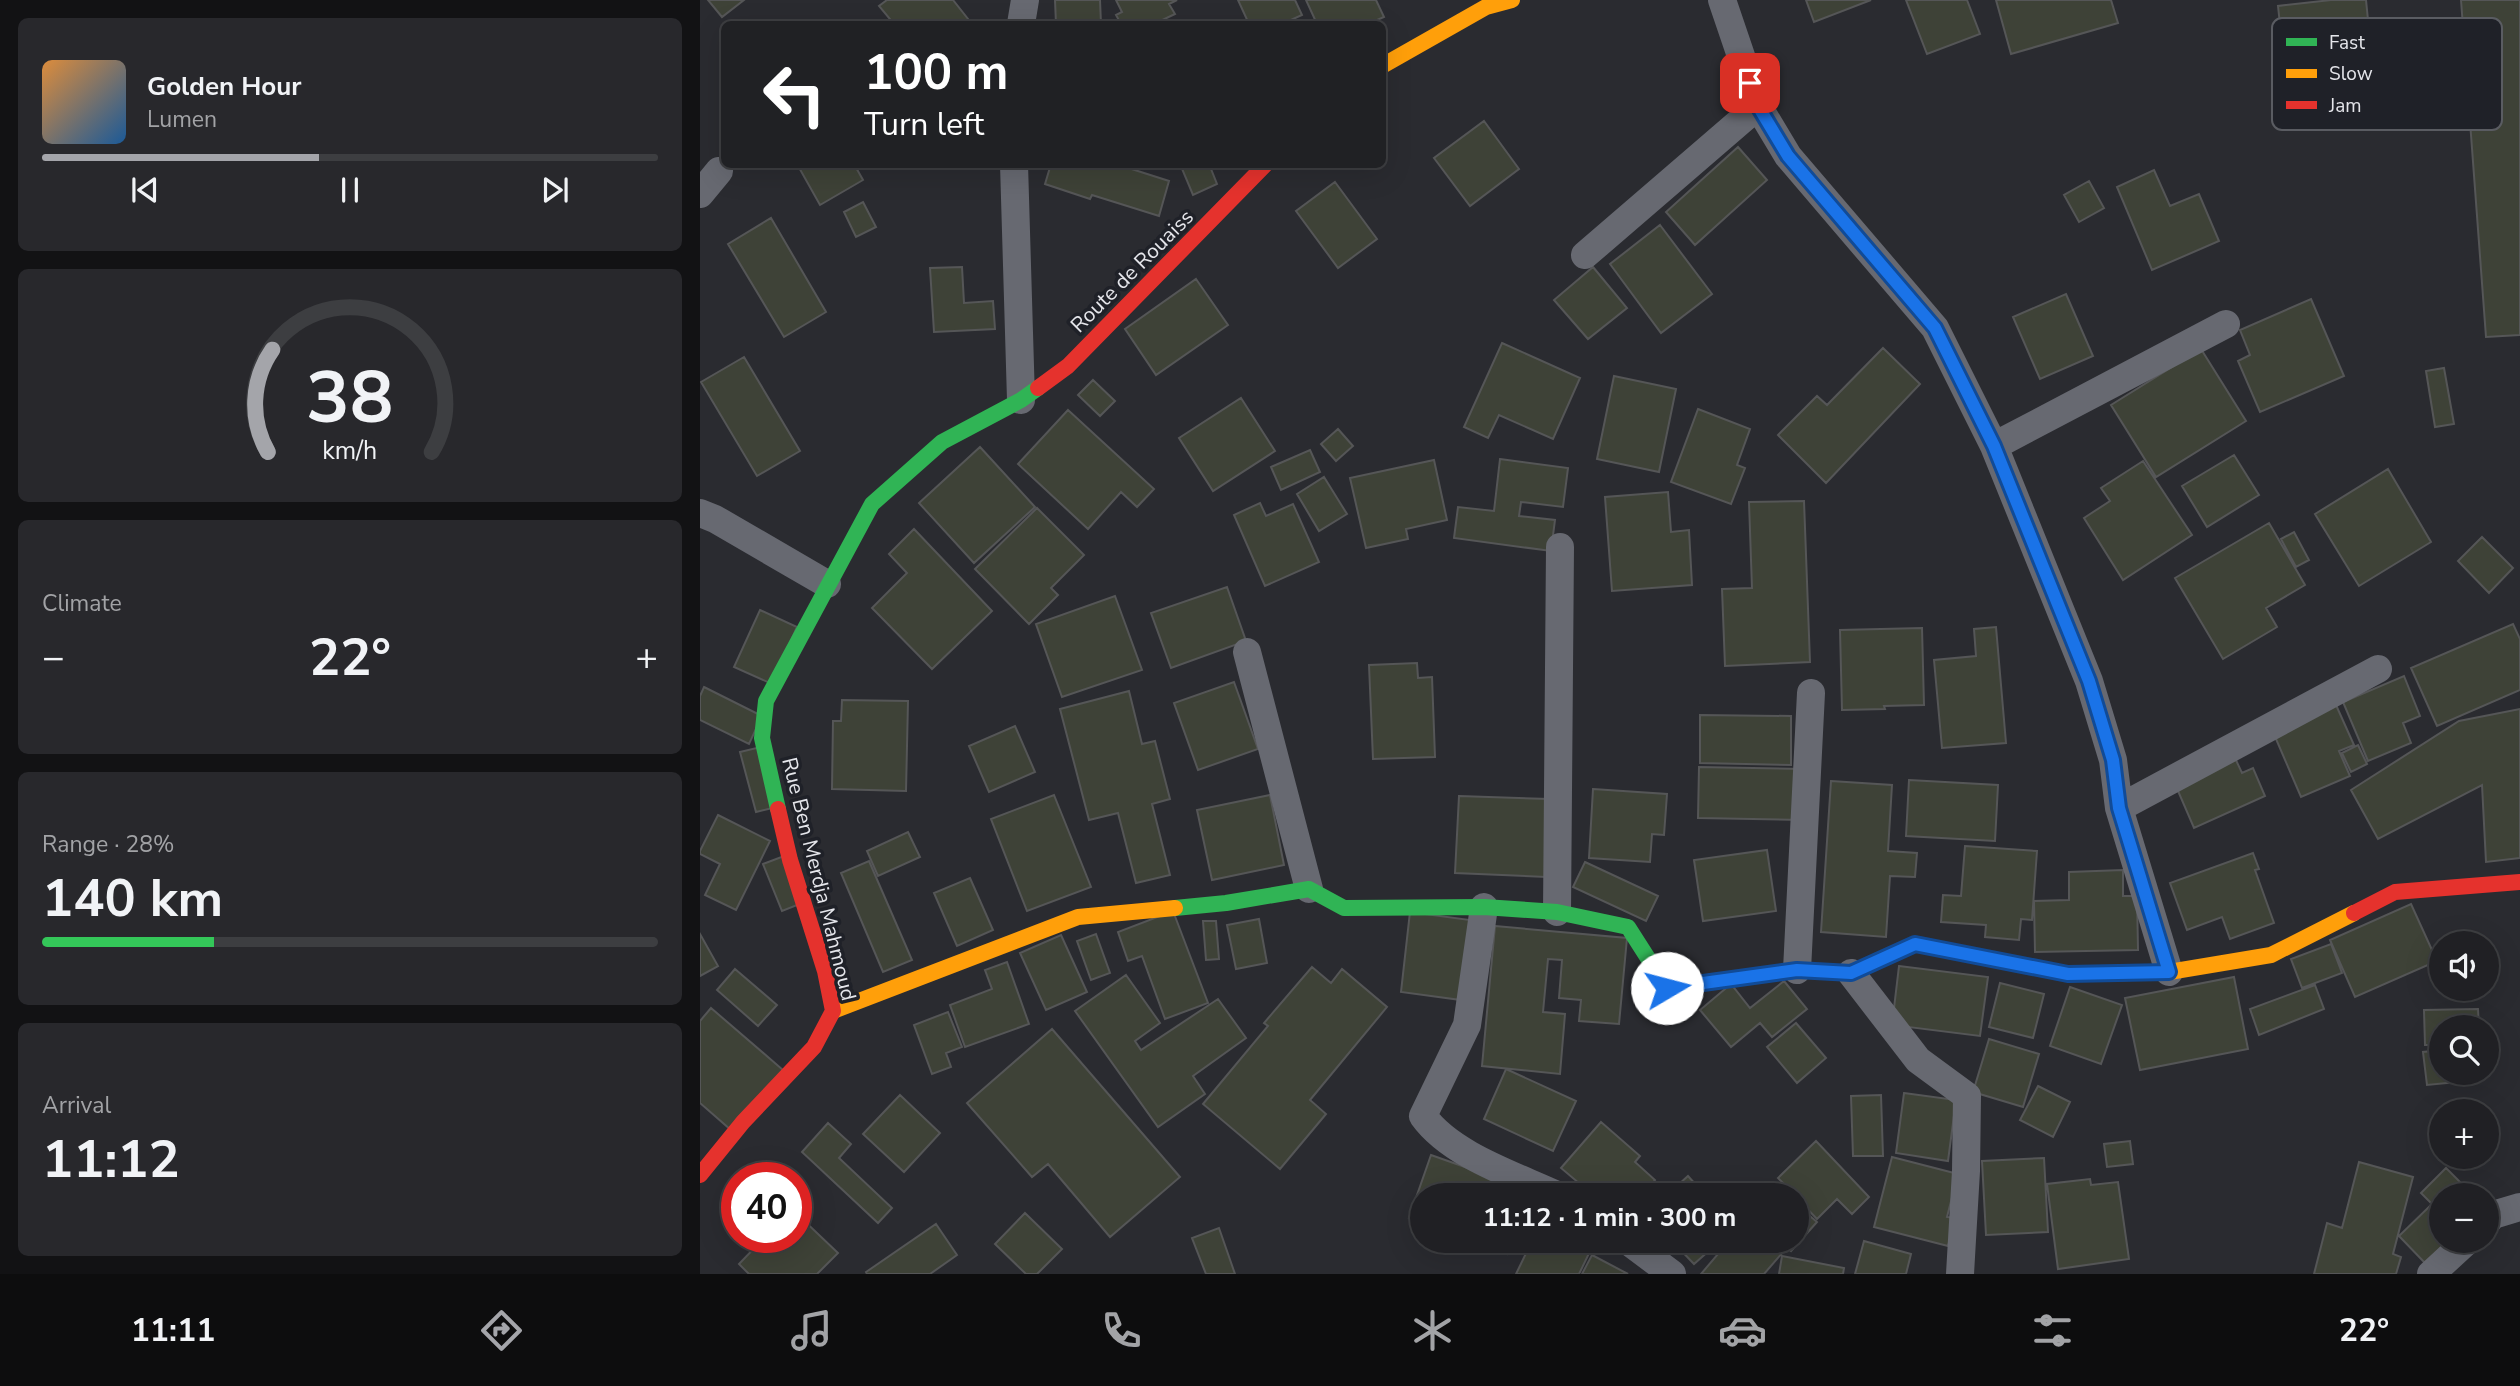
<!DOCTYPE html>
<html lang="en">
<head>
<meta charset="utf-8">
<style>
	:root { --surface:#202024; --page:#28282c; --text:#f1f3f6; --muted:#a2a3a6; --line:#3d3e41; --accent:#a4a5aa }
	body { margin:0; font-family:"Nunito Sans",sans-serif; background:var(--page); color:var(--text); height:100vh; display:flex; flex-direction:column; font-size:26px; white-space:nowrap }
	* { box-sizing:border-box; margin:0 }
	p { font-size:23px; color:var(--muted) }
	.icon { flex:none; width:38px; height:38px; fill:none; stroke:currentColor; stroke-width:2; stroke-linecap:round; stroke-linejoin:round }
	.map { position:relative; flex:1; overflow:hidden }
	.details { display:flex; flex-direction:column; gap:18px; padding:18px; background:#121214; width:700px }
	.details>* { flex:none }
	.hud { position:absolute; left:21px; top:21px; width:665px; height:147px; border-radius:10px; box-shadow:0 7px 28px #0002,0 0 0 2px var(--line); background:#202124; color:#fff; overflow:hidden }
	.tools { position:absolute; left:1729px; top:931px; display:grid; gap:14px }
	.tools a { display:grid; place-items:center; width:70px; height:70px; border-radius:50%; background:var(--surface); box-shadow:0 7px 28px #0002,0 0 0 2px var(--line); font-size:35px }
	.speed { position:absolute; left:21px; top:1162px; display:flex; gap:14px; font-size:35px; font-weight:700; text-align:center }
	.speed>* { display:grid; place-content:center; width:91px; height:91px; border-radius:50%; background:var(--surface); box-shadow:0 7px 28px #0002,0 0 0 2px var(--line); line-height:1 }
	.speed .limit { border:10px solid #d22; background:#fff; color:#111 }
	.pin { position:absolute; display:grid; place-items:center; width:60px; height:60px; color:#fff; margin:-30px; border-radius:14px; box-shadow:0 4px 10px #0006 }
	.me { position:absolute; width:77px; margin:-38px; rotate:82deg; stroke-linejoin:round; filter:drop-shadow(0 0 5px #0008) }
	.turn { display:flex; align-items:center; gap:24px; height:147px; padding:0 28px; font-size:32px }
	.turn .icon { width:91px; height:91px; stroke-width:2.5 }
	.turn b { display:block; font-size:49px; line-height:60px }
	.big { font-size:52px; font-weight:700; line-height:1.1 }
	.details .card { flex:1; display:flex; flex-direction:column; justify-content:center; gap:10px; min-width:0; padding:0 24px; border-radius:10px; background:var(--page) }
	.details .dial { align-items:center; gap:0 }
	.dial svg { height:182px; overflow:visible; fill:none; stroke:var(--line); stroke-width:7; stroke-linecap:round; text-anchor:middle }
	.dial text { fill:var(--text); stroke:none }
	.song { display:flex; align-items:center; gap:21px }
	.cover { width:84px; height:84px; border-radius:10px; background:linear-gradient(135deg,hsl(30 70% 55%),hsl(210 70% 35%)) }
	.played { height:7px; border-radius:4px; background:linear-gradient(90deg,var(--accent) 45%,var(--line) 45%) }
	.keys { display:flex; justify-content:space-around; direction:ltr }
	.heat { display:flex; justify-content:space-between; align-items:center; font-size:38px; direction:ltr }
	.charge { height:10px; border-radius:5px; background:linear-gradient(90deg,#34c759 28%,var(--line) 0) }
	.trip { position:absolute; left:710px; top:1183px; width:399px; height:70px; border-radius:35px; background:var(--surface); box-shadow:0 7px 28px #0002,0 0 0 2px var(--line); font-weight:700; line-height:70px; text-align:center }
	.tab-bar { display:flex; height:112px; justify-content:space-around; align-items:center; background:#0d0d0e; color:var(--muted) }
	.tab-bar .icon { width:49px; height:49px }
	.tab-bar .on { color:var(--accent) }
	.tab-bar b { font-size:32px; color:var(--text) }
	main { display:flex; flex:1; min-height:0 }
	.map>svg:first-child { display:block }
	.building { fill:#3e4237; stroke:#555657; stroke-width:2 }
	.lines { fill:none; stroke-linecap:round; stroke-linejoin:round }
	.street { stroke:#676971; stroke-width:28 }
	.fast { stroke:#30b455; stroke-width:16 }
	.slow { stroke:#ff9f0a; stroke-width:16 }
	.jam { stroke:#e5322d; stroke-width:16 }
	.route-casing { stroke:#114b97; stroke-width:18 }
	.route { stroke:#1a73e8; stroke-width:12 }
	.labels { text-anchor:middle; stroke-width:7; stroke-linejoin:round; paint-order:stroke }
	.street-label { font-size:21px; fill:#e5e6eb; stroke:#1f2128 }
	.key { fill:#1f2128; stroke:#5a5c62; stroke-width:2 }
	.key-label { font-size:19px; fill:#e5e6eb }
</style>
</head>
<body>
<main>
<section class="details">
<div class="card">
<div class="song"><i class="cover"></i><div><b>Golden Hour</b><p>Lumen</p></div></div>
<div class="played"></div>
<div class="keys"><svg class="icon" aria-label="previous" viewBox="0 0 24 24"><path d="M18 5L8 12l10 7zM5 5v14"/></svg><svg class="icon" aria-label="pause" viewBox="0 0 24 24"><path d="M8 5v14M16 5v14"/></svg><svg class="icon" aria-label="next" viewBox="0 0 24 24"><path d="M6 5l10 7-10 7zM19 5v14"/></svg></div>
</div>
<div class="card dial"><svg viewBox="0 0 100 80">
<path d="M14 69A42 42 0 1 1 86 69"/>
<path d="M14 69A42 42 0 0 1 16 24" stroke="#a4a5aa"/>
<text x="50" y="56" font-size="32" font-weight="700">38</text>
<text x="50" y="72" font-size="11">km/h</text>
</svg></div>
<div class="card"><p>Climate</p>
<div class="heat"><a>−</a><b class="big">22°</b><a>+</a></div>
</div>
<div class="card"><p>Range · 28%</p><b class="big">140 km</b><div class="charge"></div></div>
<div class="card"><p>Arrival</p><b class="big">11:12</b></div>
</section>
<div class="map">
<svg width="1820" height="1274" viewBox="0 0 1820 1274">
	<rect width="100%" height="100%" fill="#2a2b30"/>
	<path class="building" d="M 8,0 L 44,0 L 22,17 Z
		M 187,0 L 253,0 L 272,24 L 257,24 L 254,21 L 250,24 L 194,24 L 179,6 Z
		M 355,0 L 400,0 L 401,24 L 356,24 Z
		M 416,0 L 477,0 L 469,4 L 475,14 L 454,24 L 421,24 L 416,15 L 422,12 Z
		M 538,0 L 595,0 L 602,15 L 582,24 L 549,24 Z
		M 606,0 L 676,0 L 684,17 L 668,24 L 617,24 Z
		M 1106,0 L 1171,0 L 1114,22 Z
		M 1206,0 L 1267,0 L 1280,34 L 1227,54 Z
		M 1296,0 L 1411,0 L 1418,23 L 1311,54 Z
		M 1631,0 L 1666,0 L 1675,90 L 1588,99 L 1578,6 Z
		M 1761,0 L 1820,0 L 1820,335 L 1786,337 Z
		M 784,121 L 819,169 L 770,206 L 734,158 Z
		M 1038,147 L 1067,180 L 995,245 L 966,212 Z
		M 97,164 L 154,164 L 163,180 L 120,205 Z
		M 351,164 L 416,164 L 469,181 L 459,216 L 392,195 L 390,199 L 345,184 Z
		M 480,164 L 509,164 L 517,184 L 493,195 Z
		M 1454,170 L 1470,206 L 1499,194 L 1519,241 L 1452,270 L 1417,187 Z
		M 1389,181 L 1404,208 L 1379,222 L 1364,195 Z
		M 635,182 L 677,239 L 638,268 L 596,211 Z
		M 163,202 L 176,227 L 156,237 L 144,212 Z
		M 71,218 L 126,312 L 84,337 L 28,244 Z
		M 960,225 L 1012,294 L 961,333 L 910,264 Z
		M 262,267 L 264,303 L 293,301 L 295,329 L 234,332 L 230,268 Z
		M 893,267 L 927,308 L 888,339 L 854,300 Z
		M 496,279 L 528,325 L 456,375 L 425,329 Z
		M 1366,294 L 1393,356 L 1340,379 L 1313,317 Z
		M 1611,299 L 1644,376 L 1560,412 L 1538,361 L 1550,355 L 1540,330 Z
		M 802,343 L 880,378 L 853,439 L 799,415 L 788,438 L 764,427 Z
		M 1183,348 L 1220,384 L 1126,483 L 1078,435 L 1117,396 L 1127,405 Z
		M 1501,349 L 1546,421 L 1456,477 L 1411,405 Z
		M 44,357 L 100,451 L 57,476 L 1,382 Z
		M 1744,368 L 1754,424 L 1735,427 L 1726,371 Z
		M 914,376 L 976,389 L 959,472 L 897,459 Z
		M 393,380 L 415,401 L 400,416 L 378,395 Z
		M 541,398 L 575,451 L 513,491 L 479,438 Z
		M 998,409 L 1050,429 L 1037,465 L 1045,468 L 1031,504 L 971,482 Z
		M 368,410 L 454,489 L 437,507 L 421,492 L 388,529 L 318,464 Z
		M 638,429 L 653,446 L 636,461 L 621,444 Z
		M 280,447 L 335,507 L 274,563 L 219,503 Z
		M 610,450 L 620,472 L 581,490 L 571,467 Z
		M 1534,455 L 1559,495 L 1507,527 L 1482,486 Z
		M 800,459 L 868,468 L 863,507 L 821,502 L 819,516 L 855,520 L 851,551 L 754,538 L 758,507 L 794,511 Z
		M 734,460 L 747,520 L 706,529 L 708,539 L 666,548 L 650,478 Z
		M 1443,461 L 1492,535 L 1423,580 L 1384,518 L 1410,501 L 1401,488 Z
		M 1688,469 L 1731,542 L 1659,586 L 1615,514 Z
		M 624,477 L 647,514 L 619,531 L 597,494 Z
		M 968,492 L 971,532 L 989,530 L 992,585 L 912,591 L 905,497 Z
		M 1104,501 L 1110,662 L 1025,666 L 1022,589 L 1052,588 L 1049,502 Z
		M 560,503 L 566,516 L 593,504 L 619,562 L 565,586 L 534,515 Z
		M 337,508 L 384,555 L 351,588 L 358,595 L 329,624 L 275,569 Z
		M 1569,523 L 1605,585 L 1566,608 L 1577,627 L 1523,659 L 1475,578 Z
		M 214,529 L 292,611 L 232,669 L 172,608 L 207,573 L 189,554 Z
		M 1594,532 L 1609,560 L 1596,567 L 1581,539 Z
		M 1782,537 L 1813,568 L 1789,593 L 1758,561 Z
		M 527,587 L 546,641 L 471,668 L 451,613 Z
		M 415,596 L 442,670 L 362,697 L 336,624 Z
		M 60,610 L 97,627 L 72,684 L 34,667 Z
		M 1813,624 L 1820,639 L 1820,690 L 1737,726 L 1711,668 Z
		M 1296,627 L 1306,743 L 1242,748 L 1234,660 L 1276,656 L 1274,629 Z
		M 1222,628 L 1224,705 L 1184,706 L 1185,709 L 1142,710 L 1140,630 Z
		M 717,663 L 718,678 L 732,677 L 735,757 L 673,759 L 669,665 Z
		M 1704,676 L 1720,716 L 1703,723 L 1711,743 L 1668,761 L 1643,702 Z
		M 534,682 L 558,749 L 498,770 L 474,703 Z
		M 4,687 L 62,716 L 49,744 L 0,720 L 0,696 Z
		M 429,691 L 442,744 L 455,741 L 470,799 L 452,804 L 470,875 L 436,883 L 418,813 L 389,820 L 360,709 Z
		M 142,700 L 208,701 L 206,791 L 132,789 L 133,721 L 141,721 Z
		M 1636,705 L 1654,745 L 1639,751 L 1650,776 L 1601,797 L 1573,732 Z
		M 1820,709 L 1820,858 L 1786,862 L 1782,785 L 1678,839 L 1651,790 L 1759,721 Z
		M 1000,715 L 1091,716 L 1091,765 L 1000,763 Z
		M 315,726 L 335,772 L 289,792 L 269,746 Z
		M 1658,745 L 1667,764 L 1651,772 L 1642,753 Z
		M 65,746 L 81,806 L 56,812 L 40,752 Z
		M 1535,758 L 1542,773 L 1553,768 L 1565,796 L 1494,828 L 1475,784 Z
		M 999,767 L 1103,769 L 1102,820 L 998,818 Z
		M 1209,780 L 1298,785 L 1295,841 L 1206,836 Z
		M 1131,781 L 1192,785 L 1188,851 L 1217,853 L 1215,877 L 1190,876 L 1186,937 L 1121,932 Z
		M 893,789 L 967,794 L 964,835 L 952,834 L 950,862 L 889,858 Z
		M 354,795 L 391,887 L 327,911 L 291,819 Z
		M 570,795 L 584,865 L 512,880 L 497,810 Z
		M 759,796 L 849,799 L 846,877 L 755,873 Z
		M 18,815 L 70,841 L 36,910 L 5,895 L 20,864 L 0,854 L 0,851 Z
		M 208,832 L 220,857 L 178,876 L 167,851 Z
		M 1265,846 L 1337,851 L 1332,920 L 1321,919 L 1319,940 L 1285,937 L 1286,925 L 1241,922 L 1243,895 L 1261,896 Z
		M 1067,850 L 1076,911 L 1003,921 L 994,860 Z
		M 92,853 L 110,900 L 82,911 L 63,864 Z
		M 1553,853 L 1559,869 L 1555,870 L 1574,923 L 1530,939 L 1522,917 L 1487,930 L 1470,883 Z
		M 169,861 L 212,960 L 183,972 L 141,873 Z
		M 885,862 L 958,896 L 946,921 L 873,887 Z
		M 1423,870 L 1423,896 L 1437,896 L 1438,950 L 1335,952 L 1334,901 L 1369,900 L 1369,872 Z
		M 270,878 L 293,930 L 257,946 L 234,893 Z
		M 1711,904 L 1737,961 L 1655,997 L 1630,940 Z
		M 473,911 L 508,1003 L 465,1019 L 442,956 L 428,961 L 418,932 Z
		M 710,912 L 770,920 L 761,1000 L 701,992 Z
		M 559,919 L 567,963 L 536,969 L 527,925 Z
		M 503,921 L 516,921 L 519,959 L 506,960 Z
		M 795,926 L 927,938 L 919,1024 L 879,1021 L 881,1000 L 859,998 L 862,960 L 848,959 L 843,1012 L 865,1014 L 860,1074 L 782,1066 Z
		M 0,934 L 18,966 L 0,976 Z
		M 396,934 L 410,973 L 391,980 L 377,941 Z
		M 361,935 L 387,992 L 346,1010 L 320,953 Z
		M 1631,944 L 1642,973 L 1602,988 L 1591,959 Z
		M 307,962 L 329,1024 L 265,1047 L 250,1005 L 292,989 L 285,970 Z
		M 1199,966 L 1288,977 L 1280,1036 L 1192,1025 Z
		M 612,967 L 631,983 L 642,969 L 687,1007 L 610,1100 L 626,1114 L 580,1169 L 503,1104 L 568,1026 L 564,1023 Z
		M 35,969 L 77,1005 L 58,1026 L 17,990 Z
		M 426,975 L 460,1023 L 435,1041 L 441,1050 L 518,999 L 546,1038 L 493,1076 L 505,1094 L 458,1127 L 375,1011 Z
		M 1534,977 L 1548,1049 L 1440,1070 L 1425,998 Z
		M 1084,981 L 1107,1009 L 1072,1037 L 1060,1023 L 1031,1047 L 1000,1010 L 1031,984 L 1050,1008 Z
		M 1300,983 L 1344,994 L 1333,1038 L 1289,1027 Z
		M 1615,985 L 1624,1009 L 1559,1035 L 1550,1009 Z
		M 1370,987 L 1422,1005 L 1401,1064 L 1350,1046 Z
		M 11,1008 L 83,1070 L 31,1130 L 0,1103 L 0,1021 Z
		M 1778,1009 L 1779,1027 L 1741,1027 L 1741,1045 L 1725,1045 L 1724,1010 Z
		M 248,1012 L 262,1047 L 246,1053 L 251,1067 L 232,1074 L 214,1025 Z
		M 1096,1023 L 1126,1058 L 1097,1083 L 1067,1047 Z
		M 352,1029 L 480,1177 L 410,1237 L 348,1164 L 332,1177 L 267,1103 Z
		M 1289,1039 L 1339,1054 L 1323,1107 L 1273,1092 Z
		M 1741,1050 L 1741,1073 L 1777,1073 L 1777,1080 L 1727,1085 L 1723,1052 Z
		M 806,1069 L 876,1101 L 853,1151 L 784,1119 Z
		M 1338,1086 L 1370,1102 L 1353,1137 L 1320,1120 Z
		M 1204,1093 L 1256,1100 L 1248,1161 L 1196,1153 Z
		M 200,1095 L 240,1133 L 204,1172 L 163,1134 Z
		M 1181,1095 L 1183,1156 L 1153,1156 L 1151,1096 Z
		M 901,1122 L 940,1156 L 935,1162 L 955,1180 L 942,1195 L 893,1195 L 861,1168 Z
		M 128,1123 L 151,1144 L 139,1158 L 192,1208 L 178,1223 L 102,1152 Z
		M 1116,1141 L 1169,1197 L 1152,1214 L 1137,1199 L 1117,1219 L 1097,1198 L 1097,1195 L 1095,1195 L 1078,1178 Z
		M 1430,1141 L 1433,1164 L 1407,1167 L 1404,1144 Z
		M 731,1155 L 830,1190 L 828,1195 L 723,1195 L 723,1223 L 709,1218 Z
		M 1192,1157 L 1258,1174 L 1247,1217 L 1255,1218 L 1248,1246 L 1174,1227 Z
		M 1344,1158 L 1348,1232 L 1286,1235 L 1282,1161 Z
		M 1659,1162 L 1713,1177 L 1693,1254 L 1701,1257 L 1696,1274 L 1614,1274 L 1627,1223 L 1642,1228 Z
		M 1746,1168 L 1773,1195 L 1741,1195 L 1741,1241 L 1747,1241 L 1725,1263 L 1699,1236 L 1732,1204 L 1721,1193 Z
		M 988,1176 L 1005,1195 L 967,1195 Z
		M 1390,1179 L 1391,1185 L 1418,1182 L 1429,1259 L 1358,1269 L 1347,1184 Z
		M 1097,1205 L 1117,1222 L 1091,1251 L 1080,1241 L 1097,1241 Z
		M 96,1213 L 138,1253 L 117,1274 L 49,1274 L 39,1264 L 65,1237 L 96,1237 Z
		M 325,1213 L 362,1249 L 337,1274 L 326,1274 L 295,1244 Z
		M 236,1224 L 257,1255 L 230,1274 L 167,1274 L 166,1272 Z
		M 519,1228 L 535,1274 L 506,1274 L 492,1238 Z
		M 771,1241 L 812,1241 L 807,1254 Z
		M 832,1241 L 895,1241 L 879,1274 L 816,1274 Z
		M 972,1241 L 1020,1241 L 994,1264 Z
		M 1029,1241 L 1071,1241 L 1083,1252 L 1064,1274 L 1001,1274 Z
		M 1164,1241 L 1211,1254 L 1206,1274 L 1155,1274 Z
		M 892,1255 L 928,1274 L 882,1274 Z
		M 1082,1256 L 1144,1268 L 1143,1274 L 1079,1274 Z"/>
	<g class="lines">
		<path class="street" d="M 1022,0 L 1058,106 L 1088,156 L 1235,328 L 1294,446 L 1389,681 L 1413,760 L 1419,808 L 1469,972
			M 321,24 L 325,0
			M 314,164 L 321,400
			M 0,194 L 19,171
			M 885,255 L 1058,106
			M 1294,446 L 1526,324
			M 0,513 L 15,519 L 127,584
			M 547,652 L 609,889
			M 1419,808 L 1678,669
			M 784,907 L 767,1025 L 723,1116 C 751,1155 814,1175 857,1195
			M 857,912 L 860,547
			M 1097,970 L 1111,693
			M 1151,973 L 1218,1060 L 1267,1096 L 1266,1171 L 1260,1274
			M 1787,1222 L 1793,1215 L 1820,1207
			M 928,1241 L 972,1274
			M 1731,1274 L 1767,1241"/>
		<path class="fast" d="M 78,809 L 62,738 L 66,701 L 172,504 L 242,442 L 321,400 L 338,388
			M 475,908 L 526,903 L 609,889 L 644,908 L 784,907 L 857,912 L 928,927 L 967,988 L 986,985"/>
		<path class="slow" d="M 682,66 L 786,7 L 812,0
			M 1390,974 L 1469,972 L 1571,955 L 1654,913
			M 133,1011 L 378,917 L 475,908"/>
		<path class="jam" d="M 338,388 L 368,366 L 566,164
			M 1654,913 L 1695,892 L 1820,882
			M 986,985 L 1097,970 L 1151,973 L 1215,944 L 1368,974 L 1390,974
			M 0,1175 L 43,1122 L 114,1047 L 133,1011 L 125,971 L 90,860 L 78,809"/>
	</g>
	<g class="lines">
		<defs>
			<path id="route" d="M 967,988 L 1097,970 L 1151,973 L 1215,944 L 1368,974 L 1469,972 L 1419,808 L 1413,760 L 1389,681 L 1294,446 L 1235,328 L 1088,156 L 1058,106 L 1050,83"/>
		</defs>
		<use href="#route" class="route-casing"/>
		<use href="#route" class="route"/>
	</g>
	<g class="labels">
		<g class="street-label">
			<text transform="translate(432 271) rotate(-45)" y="7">Route de Rouaiss</text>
			<text transform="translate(119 879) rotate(76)" y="7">Rue Ben Merdja Mahmoud</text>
		</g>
	</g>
	<rect x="1572" y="18" width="230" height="112" rx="10" class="key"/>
	<rect x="1586" y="38" width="31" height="8" fill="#30b455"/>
	<rect x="1586" y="69" width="31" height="9" fill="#ff9f0a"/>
	<rect x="1586" y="101" width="31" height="8" fill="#e5322d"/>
	<g class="key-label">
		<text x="1629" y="49">Fast</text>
		<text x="1629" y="80">Slow</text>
		<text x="1629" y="112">Jam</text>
	</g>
</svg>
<div class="tools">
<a><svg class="icon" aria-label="sound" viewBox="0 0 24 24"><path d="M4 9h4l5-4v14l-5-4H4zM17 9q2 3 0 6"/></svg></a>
<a><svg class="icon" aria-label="search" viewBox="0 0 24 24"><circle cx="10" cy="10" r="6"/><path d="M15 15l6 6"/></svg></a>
<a>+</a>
<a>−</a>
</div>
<div class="speed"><div class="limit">40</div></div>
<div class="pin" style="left:1050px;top:83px;background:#d93025"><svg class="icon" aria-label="arrive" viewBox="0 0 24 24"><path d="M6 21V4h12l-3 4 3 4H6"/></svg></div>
<svg class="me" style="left:967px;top:988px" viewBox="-20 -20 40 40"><circle r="19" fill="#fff"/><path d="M0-13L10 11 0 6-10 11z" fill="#1a73e8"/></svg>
<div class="trip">11:12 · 1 min · 300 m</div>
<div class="hud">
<div class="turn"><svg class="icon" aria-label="left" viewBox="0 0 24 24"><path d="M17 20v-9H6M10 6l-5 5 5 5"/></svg><div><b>100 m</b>Turn left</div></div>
</div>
</div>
</main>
<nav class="tab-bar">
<b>11:11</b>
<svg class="icon on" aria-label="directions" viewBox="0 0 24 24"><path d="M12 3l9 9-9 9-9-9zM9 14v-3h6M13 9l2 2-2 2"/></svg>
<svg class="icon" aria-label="music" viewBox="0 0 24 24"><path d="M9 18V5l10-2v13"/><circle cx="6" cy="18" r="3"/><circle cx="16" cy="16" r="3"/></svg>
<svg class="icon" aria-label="phone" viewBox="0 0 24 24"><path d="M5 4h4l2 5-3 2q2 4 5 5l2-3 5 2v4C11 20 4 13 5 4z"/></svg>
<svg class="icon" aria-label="climate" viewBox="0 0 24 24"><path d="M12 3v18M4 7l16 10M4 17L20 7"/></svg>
<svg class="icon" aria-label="car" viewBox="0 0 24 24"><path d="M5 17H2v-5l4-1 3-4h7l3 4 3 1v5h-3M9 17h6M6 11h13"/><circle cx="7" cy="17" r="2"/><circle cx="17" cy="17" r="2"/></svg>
<svg class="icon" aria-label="filters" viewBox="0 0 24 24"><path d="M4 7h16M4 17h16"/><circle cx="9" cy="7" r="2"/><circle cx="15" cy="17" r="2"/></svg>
<b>22°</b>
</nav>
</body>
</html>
